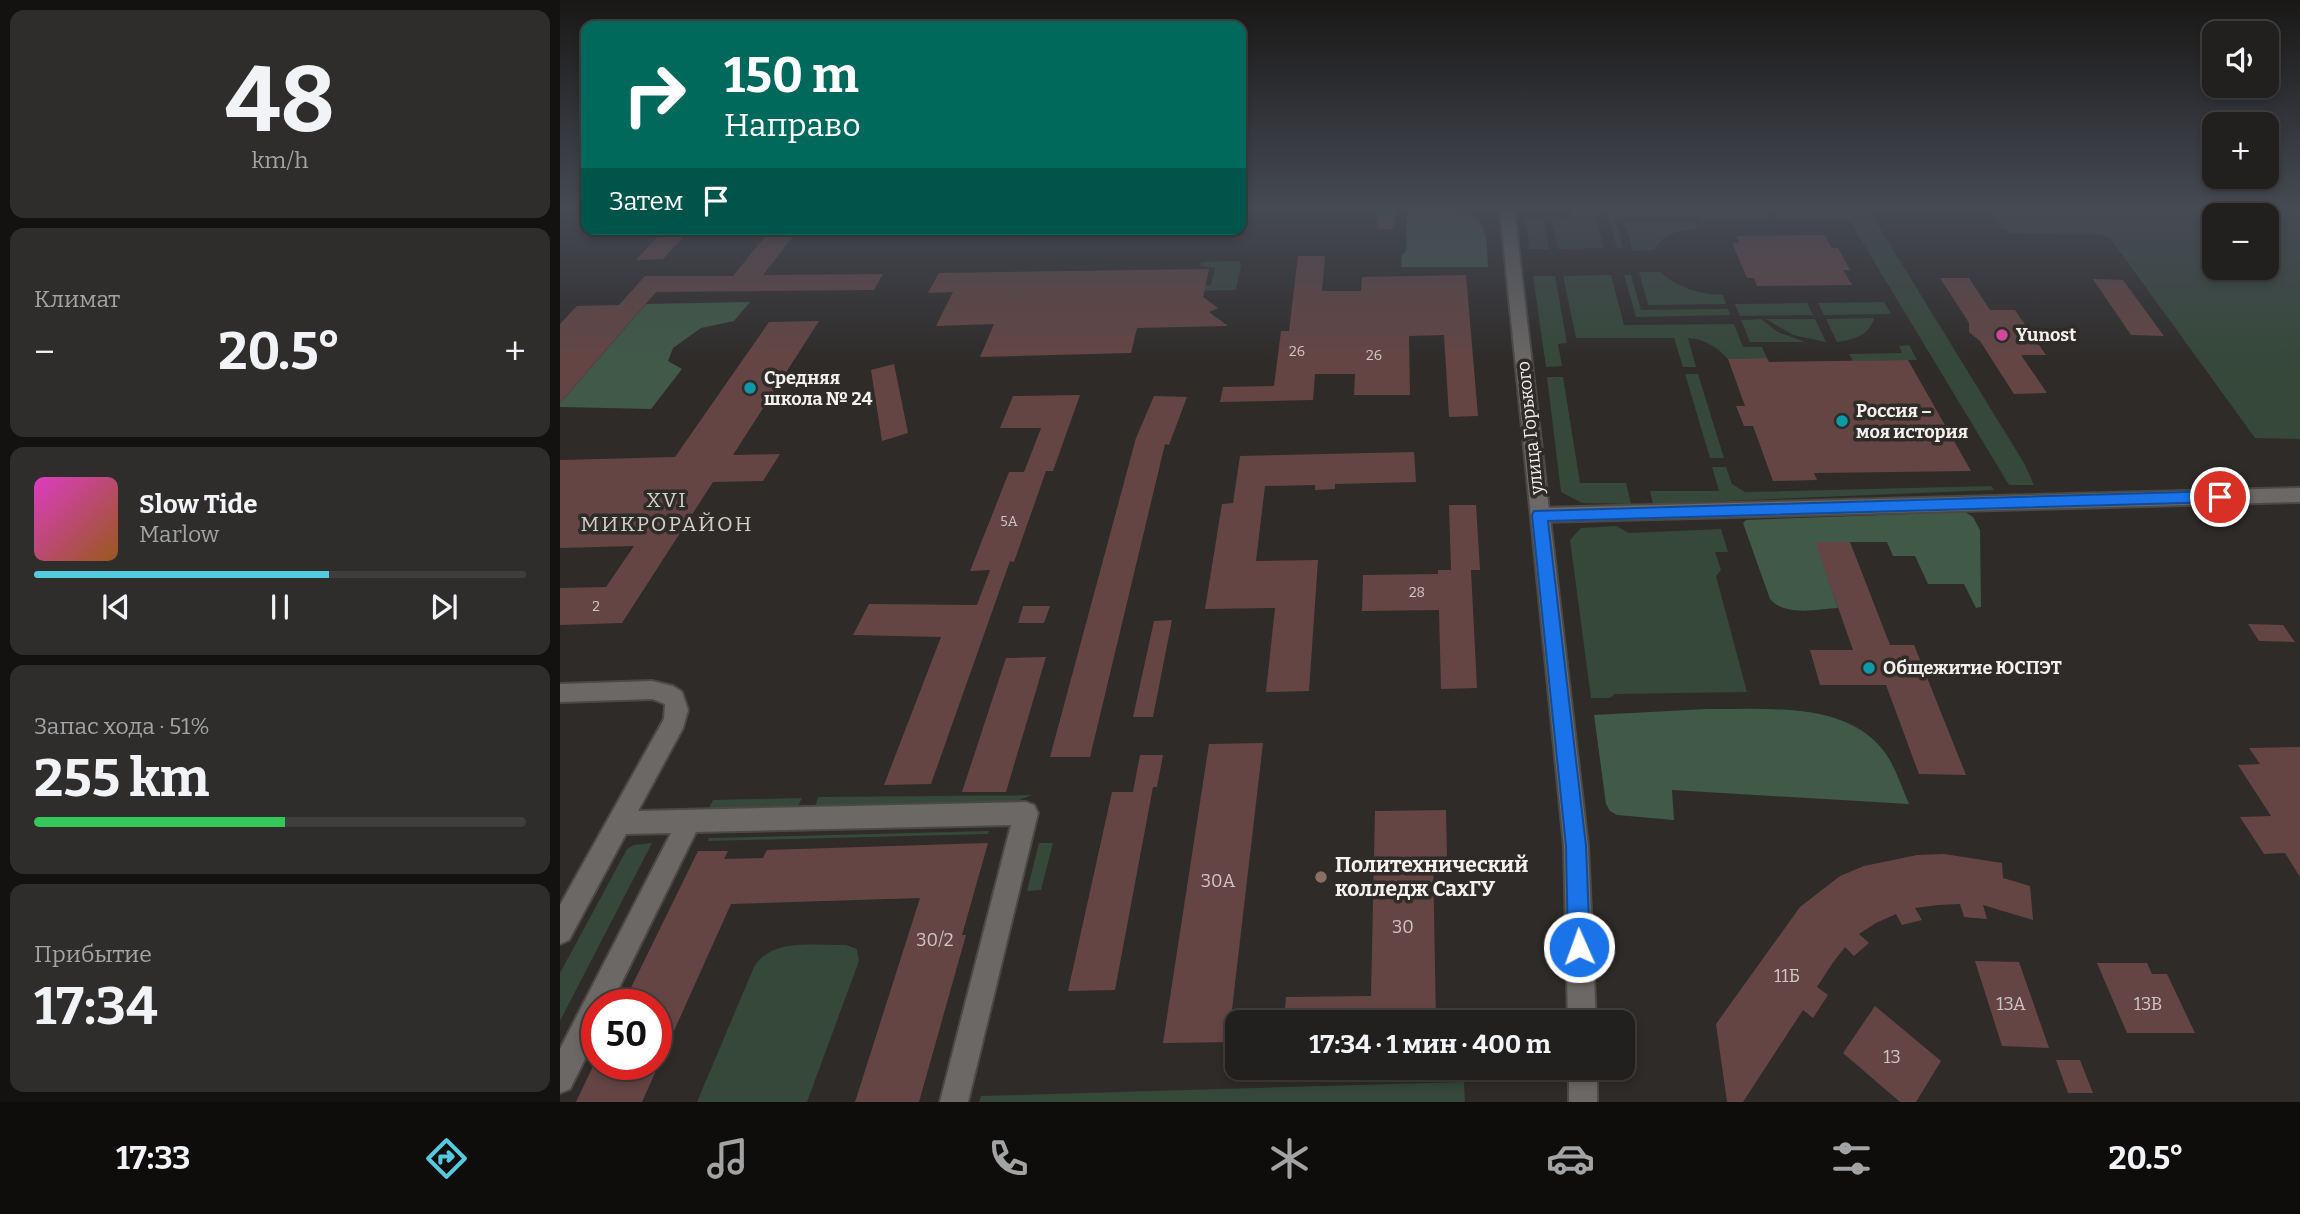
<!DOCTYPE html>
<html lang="ru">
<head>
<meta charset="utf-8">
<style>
	:root { --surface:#22201f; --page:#2e2d2c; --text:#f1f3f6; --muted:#a2a3a4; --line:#3f3e3d; --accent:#54cade }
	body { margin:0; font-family:Bitter,serif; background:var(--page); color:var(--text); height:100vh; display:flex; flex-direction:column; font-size:26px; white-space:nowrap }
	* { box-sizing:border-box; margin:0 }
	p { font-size:23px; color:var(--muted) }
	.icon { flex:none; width:38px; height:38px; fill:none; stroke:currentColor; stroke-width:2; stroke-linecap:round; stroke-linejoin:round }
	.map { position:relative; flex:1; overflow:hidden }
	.details { display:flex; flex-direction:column; gap:10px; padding:10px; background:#131211; width:560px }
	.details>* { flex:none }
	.top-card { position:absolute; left:21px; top:21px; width:665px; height:214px; border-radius:14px; box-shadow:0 4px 10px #0003,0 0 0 2px var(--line); background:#00695c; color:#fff; overflow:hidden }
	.buttons { position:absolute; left:1642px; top:21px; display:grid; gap:14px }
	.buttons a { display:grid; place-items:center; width:77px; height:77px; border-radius:14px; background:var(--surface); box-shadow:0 4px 10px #0003,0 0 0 2px var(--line); font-size:35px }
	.speed { position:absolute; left:21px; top:989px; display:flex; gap:14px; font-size:35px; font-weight:700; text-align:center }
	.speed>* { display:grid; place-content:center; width:91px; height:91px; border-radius:50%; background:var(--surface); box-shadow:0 4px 10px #0003,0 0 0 2px var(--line); line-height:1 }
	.speed .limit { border:10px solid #d22; background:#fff; color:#111 }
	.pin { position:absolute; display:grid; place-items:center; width:60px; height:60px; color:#fff; margin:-30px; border:4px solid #fff; border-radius:50%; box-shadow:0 2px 7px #0007 }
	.me { position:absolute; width:77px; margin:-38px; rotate:358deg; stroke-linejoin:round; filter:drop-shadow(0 0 5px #0008) }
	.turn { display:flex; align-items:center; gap:24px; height:147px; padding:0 28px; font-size:32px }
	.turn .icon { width:91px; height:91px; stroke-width:2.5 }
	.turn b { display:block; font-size:49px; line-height:60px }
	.then { display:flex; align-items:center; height:66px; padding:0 28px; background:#0003; gap:14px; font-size:26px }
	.big { font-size:52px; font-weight:700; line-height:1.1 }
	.details .widget { flex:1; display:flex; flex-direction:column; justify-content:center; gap:10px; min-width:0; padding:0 24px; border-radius:14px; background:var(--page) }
	.details .dial { align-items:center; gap:0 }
	.dial b { font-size:91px; line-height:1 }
	.song { display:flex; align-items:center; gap:21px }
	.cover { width:84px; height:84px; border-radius:10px; background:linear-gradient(135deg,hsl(310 70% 55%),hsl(30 70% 35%)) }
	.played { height:7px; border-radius:4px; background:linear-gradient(90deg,var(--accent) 60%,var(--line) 60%) }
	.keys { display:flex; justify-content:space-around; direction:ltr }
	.heat { display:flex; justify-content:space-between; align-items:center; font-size:38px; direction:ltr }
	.charge { height:10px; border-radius:5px; background:linear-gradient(90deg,#34c759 51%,var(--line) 0) }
	.trip { position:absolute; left:665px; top:1010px; width:410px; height:70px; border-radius:14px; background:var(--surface); box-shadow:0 4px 10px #0003,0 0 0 2px var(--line); font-weight:700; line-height:70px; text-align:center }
	.tabs { display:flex; height:112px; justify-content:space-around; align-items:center; background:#0e0d0c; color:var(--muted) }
	.tabs .icon { width:49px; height:49px }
	.tabs .active { color:var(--accent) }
	.tabs b { font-size:32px; color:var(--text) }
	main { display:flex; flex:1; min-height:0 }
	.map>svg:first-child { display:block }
	.green { fill:#35483a; fill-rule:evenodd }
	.forest { fill:#405a47 }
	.building { fill:#654543 }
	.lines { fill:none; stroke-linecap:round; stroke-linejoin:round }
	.minor-casing { stroke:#4b4946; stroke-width:4 }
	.tertiary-casing { stroke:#4b4946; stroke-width:4 }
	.secondary-casing { stroke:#4b4946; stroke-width:4 }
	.minor { fill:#6b6865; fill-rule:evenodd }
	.tertiary { fill:#6b6865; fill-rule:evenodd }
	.secondary { fill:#6b6865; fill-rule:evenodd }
	.route { fill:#1a73e8; stroke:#114b97; stroke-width:2 }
	.hotel-dot { fill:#d1479c; stroke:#2e2b29; stroke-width:2.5 }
	.culture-dot { fill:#0f9aa8; stroke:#2e2b29; stroke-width:2.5 }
	.education-dot { fill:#8d6e63; stroke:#2e2b29; stroke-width:2.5 }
	.labels { text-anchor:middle; stroke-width:7; stroke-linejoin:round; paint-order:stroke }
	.number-label { font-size:14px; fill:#cfc6c4 }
	.poi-label { font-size:18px; font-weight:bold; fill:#f2f1ef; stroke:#2e2b29; text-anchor:start }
	.street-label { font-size:18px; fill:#f2f1ef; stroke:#2e2b29 }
	.near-number-label { font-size:18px; fill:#cfc6c4 }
	.quarter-label { font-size:21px; letter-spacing:2px; fill:#d2ceca; stroke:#2e2b29 }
	.near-poi-label { font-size:21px; font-weight:bold; fill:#f2f1ef; stroke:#2e2b29; text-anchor:start }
</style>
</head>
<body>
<main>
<section class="details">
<div class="widget dial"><b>48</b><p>km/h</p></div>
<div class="widget"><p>Климат</p>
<div class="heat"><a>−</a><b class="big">20.5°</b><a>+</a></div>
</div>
<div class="widget">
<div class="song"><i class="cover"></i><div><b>Slow Tide</b><p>Marlow</p></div></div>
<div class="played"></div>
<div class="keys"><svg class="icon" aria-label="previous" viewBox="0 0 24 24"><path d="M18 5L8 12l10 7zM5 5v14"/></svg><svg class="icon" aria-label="pause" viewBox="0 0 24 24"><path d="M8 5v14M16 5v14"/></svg><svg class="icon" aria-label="next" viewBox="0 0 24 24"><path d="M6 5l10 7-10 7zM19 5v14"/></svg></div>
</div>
<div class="widget"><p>Запас хода · 51%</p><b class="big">255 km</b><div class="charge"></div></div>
<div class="widget"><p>Прибытие</p><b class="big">17:34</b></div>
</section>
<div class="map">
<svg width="1740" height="1102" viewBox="0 0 1740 1102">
	<rect width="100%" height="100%" fill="#2e2b29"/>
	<path class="green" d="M 1012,209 L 1034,209 L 1044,248 L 998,249 L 992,219 L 1013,219 Z
		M 1308,209 L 1464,463 L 1474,485 L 1449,485 L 1289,220 L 1217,220 L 1212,210 Z
		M 1430,209 L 1740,209 L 1740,439 L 1695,438 L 1550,238 L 1541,235 L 1450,233 L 1442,228 ZM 1654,215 L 1706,215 L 1706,268 L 1654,268 Z
		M 1203,210 L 1208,220 L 1142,221 L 1138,211 Z
		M 1130,211 L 1132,217 L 1055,218 L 1063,248 L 1057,248 L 1047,212 Z
		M 966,219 L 984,219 L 989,249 L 969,249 Z
		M 1134,221 L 1137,229 C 1120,230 1103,234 1094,250 L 1073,251 L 1064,222 Z
		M 679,261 L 681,266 L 676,290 L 418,296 L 421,289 L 651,285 L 655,268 L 640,266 L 641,262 Z
		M 1079,272 L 1101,272 C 1117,288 1140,294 1163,295 L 1166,304 L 1088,305 Z
		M 1051,275 L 1064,325 L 1174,324 L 1183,347 L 1202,347 L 1207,358 L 1168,359 C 1157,347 1145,339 1128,338 L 1136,367 L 1123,367 L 1114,338 L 1016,338 L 1003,276 Z
		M 1064,275 L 1071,275 L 1081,310 L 1168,309 L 1170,315 L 1076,317 Z
		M 973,276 L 995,276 L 1007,343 L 998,344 L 1002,366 L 986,367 Z
		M 1324,302 L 1331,314 L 1264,315 L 1258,303 Z
		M 1247,303 L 1253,315 L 1180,316 L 1175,304 Z
		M 1314,318 C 1310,335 1293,340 1277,342 L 1266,319 Z
		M 1201,319 L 1218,332 L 1245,342 L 1190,342 L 1181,320 Z
		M 1206,319 L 1255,319 L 1266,342 L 1233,335 Z
		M 1349,345 L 1357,360 L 1293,361 L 1289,354 L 1342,353 L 1339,346 Z
		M 1125,374 L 1138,374 L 1164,458 L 1150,458 Z
		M 987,377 L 1003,377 L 1020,483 L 1066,483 L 1071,504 L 1022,503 L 1001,492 Z
		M 1152,467 L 1166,467 L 1172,484 L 1185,492 L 1431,486 L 1434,490 L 1093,504 L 1090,491 L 1159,491 Z
		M 1056,526 L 1069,533 L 1161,529 L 1168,552 L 1155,552 L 1161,570 L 1156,576 L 1187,692 L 1055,694 L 1050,698 L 1031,698 L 1010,540 L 1021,528 Z
		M 472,795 L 446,805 L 255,807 L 258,797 Z
		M 242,798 L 237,808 L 149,808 L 153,800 Z
		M 429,831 L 428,834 L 148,841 L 149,838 Z
		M 92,843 L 0,1021 L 0,973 L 67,849 L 74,845 Z
		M 479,843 L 493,843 L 481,890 L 467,891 Z
		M 286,945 L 297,949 L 299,961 L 247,1102 L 137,1102 L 194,967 C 212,937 255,946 286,945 Z
		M 904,1082 L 905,1102 L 419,1102 L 421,1096 Z"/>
	<path class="forest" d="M 847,209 C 872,209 916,201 925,234 C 928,244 927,257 928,267 L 841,267 L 842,255 L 846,251 Z
		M 190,302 L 174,321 L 141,328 L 113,348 L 108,361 L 122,369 L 91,409 L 0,407 L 0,403 L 86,304 Z
		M 1405,512 L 1413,517 L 1420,530 L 1421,607 L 1416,608 L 1404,584 L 1368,584 L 1355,556 L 1333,556 L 1327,542 L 1256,542 L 1278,608 C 1257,609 1225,617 1210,599 L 1183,523 L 1186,520 Z
		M 1146,709 C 1202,710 1284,700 1323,750 C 1335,765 1341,786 1349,804 L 1112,790 L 1114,820 L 1057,815 L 1050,811 L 1046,804 L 1034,715 Z"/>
	<path class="building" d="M 818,209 L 835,209 L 834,229 L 817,229 Z
		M 105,229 L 130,229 L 103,259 L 76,260 Z
		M 211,229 L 239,229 L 203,275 L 323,274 L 314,290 L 96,292 L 0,403 L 0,324 L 17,306 L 59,305 L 85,276 L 173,276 Z
		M 1264,235 L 1272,248 L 1278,248 L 1290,270 L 1283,270 L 1292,285 L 1197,286 L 1194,278 L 1187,278 L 1172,243 L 1179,243 L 1176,236 Z
		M 738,256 L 765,256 L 762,291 L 801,291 L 802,277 L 906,275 L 918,416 L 889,417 L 884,335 L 849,336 L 850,395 L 794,395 L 795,374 L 755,374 L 753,400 L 660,402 L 663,387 L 714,386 L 721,331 L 729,331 Z
		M 649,269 L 643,297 L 658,308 L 649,312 L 668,326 L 577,328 L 571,353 L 420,357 L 434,324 L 376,326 L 393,292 L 368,293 L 379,273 Z
		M 1380,278 L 1409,278 L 1430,310 L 1455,310 L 1486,355 L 1461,355 L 1487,393 L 1454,394 L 1420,341 L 1409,332 L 1409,323 Z
		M 1533,279 L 1563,280 L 1604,336 L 1571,335 Z
		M 259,321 L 173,455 L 220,454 L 203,481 L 153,482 L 62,623 L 0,625 L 0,588 L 46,587 L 74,546 L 0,548 L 0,460 L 115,457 L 209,322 Z
		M 1207,358 L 1209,362 L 1348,360 L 1411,471 L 1254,473 L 1257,480 L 1213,481 L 1193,426 L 1184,426 L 1176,406 L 1185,406 L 1168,359 Z
		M 334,364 L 348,433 L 322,441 L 311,370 Z
		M 520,395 L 493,471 L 486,471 L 454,562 L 450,561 L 371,784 L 324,785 L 381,637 L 293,635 L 309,604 L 417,605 L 430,570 L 410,571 L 449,472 L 464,472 L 481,428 L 440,428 L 453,396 Z
		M 594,396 L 627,397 L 609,445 L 605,444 L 530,757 L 490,757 L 576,438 Z
		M 854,452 L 856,482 L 775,484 L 775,489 L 755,490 L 755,485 L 705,486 L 696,561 L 758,560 L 749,691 L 706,692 L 715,608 L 645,609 L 662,504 L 673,503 L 680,456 Z
		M 889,505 L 916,505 L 920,570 L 911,570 L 917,688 L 881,689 L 879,610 L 802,611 L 803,575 L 878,574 L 878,570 L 891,570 Z
		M 1255,542 L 1290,542 L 1330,645 L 1354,645 L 1406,775 L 1359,774 L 1326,685 L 1260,685 L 1250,650 L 1293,650 Z
		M 463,606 L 490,606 L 484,623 L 458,623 Z
		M 612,620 L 593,717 L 573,717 L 594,621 Z
		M 1688,624 L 1723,625 L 1735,642 L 1699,641 Z
		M 486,657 L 446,792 L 402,792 L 446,658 Z
		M 703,743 L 671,1018 L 677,1018 L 677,1042 L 603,1043 L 649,744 Z
		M 1740,747 L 1740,877 L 1725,853 L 1704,854 L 1680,817 L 1711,816 L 1678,765 L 1700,764 L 1689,748 Z
		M 580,755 L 603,755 L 597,787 L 593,787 L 555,990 L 508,991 L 552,792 L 573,792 Z
		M 886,810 L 887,858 L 873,858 L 876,1022 L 724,1022 L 726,997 L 811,996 L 815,811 Z
		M 428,843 L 402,935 L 406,935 L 359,1102 L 295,1102 L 360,898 L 171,904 L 82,1102 L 16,1102 L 34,1064 L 96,1064 L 96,1004 L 63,1004 L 138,851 L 168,851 L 164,859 L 203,858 L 207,850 Z
		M 1384,854 L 1442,863 L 1443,878 L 1470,886 L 1473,920 L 1423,905 L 1427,919 L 1404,917 L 1400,904 L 1378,905 L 1355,908 L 1362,920 L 1342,925 L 1336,914 L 1316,923 L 1299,934 L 1309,943 L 1294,956 L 1285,947 L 1272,964 L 1257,987 L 1268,995 L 1253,1018 L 1243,1010 L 1183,1102 L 1167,1102 L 1156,1024 L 1240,907 L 1280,876 L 1304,866 L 1357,855 Z
		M 1415,961 L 1459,962 L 1489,1048 L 1442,1046 Z
		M 1537,963 L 1587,963 L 1592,974 L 1607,974 L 1635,1033 L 1567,1033 Z
		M 1315,1006 L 1381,1061 L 1356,1102 L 1340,1102 L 1283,1053 Z
		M 1496,1060 L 1520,1060 L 1533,1093 L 1508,1093 Z"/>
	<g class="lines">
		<defs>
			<path id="minor" d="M 92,681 L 113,686 L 122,692 L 128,710 L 123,728 L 78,811 L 466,802 L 474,805 L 478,813 L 408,1102 L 380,1102 L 451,825 L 136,832 L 51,1004 L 37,1004 L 37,1035 L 10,1089 L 0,1093 L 0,1049 L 111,833 L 66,834 L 9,940 L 0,944 L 0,905 L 104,719 L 105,704 L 92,699 L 0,702 L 0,684 Z"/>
			<path id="tertiary" d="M 1740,488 L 1740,502 L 980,522 L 973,520 L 971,515 L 973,510 L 980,508 Z"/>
			<path id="secondary" d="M 940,209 L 954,209 L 1028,846 L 1036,1022 L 1008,1022 L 1004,846 Z
				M 1009,1068 L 1037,1068 L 1037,1102 L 1009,1102 Z"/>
		</defs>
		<use href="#minor" class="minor-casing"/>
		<use href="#tertiary" class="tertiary-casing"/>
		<use href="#secondary" class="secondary-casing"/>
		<use href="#minor" class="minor"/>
		<use href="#tertiary" class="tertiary"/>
		<use href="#secondary" class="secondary"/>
	</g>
	<linearGradient id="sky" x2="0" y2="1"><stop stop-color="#191817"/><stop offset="0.57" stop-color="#464a54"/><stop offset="1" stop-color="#464a54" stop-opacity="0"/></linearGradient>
	<rect width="1740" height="364" fill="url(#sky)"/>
	<path class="route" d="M 1660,491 L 1667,497 L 1660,502 L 988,521 L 1026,846 L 1030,947 L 1027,954 L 1019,957 L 1011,954 L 1008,947 L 1006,846 L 972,515 L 974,511 Z"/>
	<circle class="hotel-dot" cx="1442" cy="335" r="7"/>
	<g class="culture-dot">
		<circle cx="190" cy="388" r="7"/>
		<circle cx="1282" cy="421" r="7"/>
		<circle cx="1309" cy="668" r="7"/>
	</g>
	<circle class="education-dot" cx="761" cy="877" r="7"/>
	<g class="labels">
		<g class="number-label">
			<text x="737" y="356">26</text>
			<text x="814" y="360">26</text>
			<text x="449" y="526">5А</text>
			<text x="857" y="597">28</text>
			<text x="36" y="611">2</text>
		</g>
		<g class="poi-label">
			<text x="1456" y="341">Yunost</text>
			<text x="204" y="384">Средняя<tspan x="204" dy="21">школа № 24</tspan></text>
			<text x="1296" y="417">Россия –<tspan x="1296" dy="21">моя история</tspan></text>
			<text x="1323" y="674">Общежитие ЮСПЭТ</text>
		</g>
		<g class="street-label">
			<text transform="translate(970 428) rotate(-96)" y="6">улица Горького</text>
		</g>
		<g class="near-number-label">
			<text x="658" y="887">30А</text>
			<text x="843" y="933">30</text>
			<text x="375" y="946">30/2</text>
			<text x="1227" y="982">11Б</text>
			<text x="1451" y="1010">13А</text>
			<text x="1588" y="1010">13В</text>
			<text x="1332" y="1063">13</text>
		</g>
		<g class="quarter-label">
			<text x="107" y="507">XVI<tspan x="107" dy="24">МИКРОРАЙОН</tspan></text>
		</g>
		<g class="near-poi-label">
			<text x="775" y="872">Политехнический<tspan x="775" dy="24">колледж СахГУ</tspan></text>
		</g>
	</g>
</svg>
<div class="buttons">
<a><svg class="icon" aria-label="sound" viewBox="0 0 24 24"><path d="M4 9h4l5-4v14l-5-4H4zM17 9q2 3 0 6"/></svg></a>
<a>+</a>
<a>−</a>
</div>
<div class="speed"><div class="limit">50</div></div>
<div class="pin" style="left:1660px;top:497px;background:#d93025"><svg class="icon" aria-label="arrive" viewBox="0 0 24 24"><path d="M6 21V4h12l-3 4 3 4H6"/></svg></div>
<svg class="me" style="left:1019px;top:947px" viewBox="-20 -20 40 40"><circle r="17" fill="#1a73e8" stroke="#fff" stroke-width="3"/><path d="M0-11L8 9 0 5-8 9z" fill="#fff"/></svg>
<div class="trip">17:34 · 1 мин · 400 m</div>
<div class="top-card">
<div class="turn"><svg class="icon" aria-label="right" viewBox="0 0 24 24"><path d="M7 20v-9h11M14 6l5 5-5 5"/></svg><div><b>150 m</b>Направо</div></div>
<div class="then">Затем<svg class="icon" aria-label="arrive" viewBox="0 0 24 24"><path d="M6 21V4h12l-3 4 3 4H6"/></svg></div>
</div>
</div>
</main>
<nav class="tabs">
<b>17:33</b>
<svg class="icon active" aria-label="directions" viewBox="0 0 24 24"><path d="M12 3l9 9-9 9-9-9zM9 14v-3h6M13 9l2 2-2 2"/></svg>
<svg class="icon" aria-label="music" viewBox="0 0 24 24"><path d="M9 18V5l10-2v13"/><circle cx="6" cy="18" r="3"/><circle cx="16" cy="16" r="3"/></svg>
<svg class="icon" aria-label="phone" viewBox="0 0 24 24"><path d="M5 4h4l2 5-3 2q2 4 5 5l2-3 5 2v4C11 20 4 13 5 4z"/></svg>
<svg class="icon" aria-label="climate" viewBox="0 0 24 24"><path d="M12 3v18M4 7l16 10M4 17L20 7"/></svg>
<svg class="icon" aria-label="car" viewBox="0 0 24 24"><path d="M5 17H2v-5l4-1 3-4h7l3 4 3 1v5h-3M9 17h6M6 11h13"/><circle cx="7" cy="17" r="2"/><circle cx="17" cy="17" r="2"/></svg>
<svg class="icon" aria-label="filters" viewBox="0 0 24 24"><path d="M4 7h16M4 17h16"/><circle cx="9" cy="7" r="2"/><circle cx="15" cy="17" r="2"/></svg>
<b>20.5°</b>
</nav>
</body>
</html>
